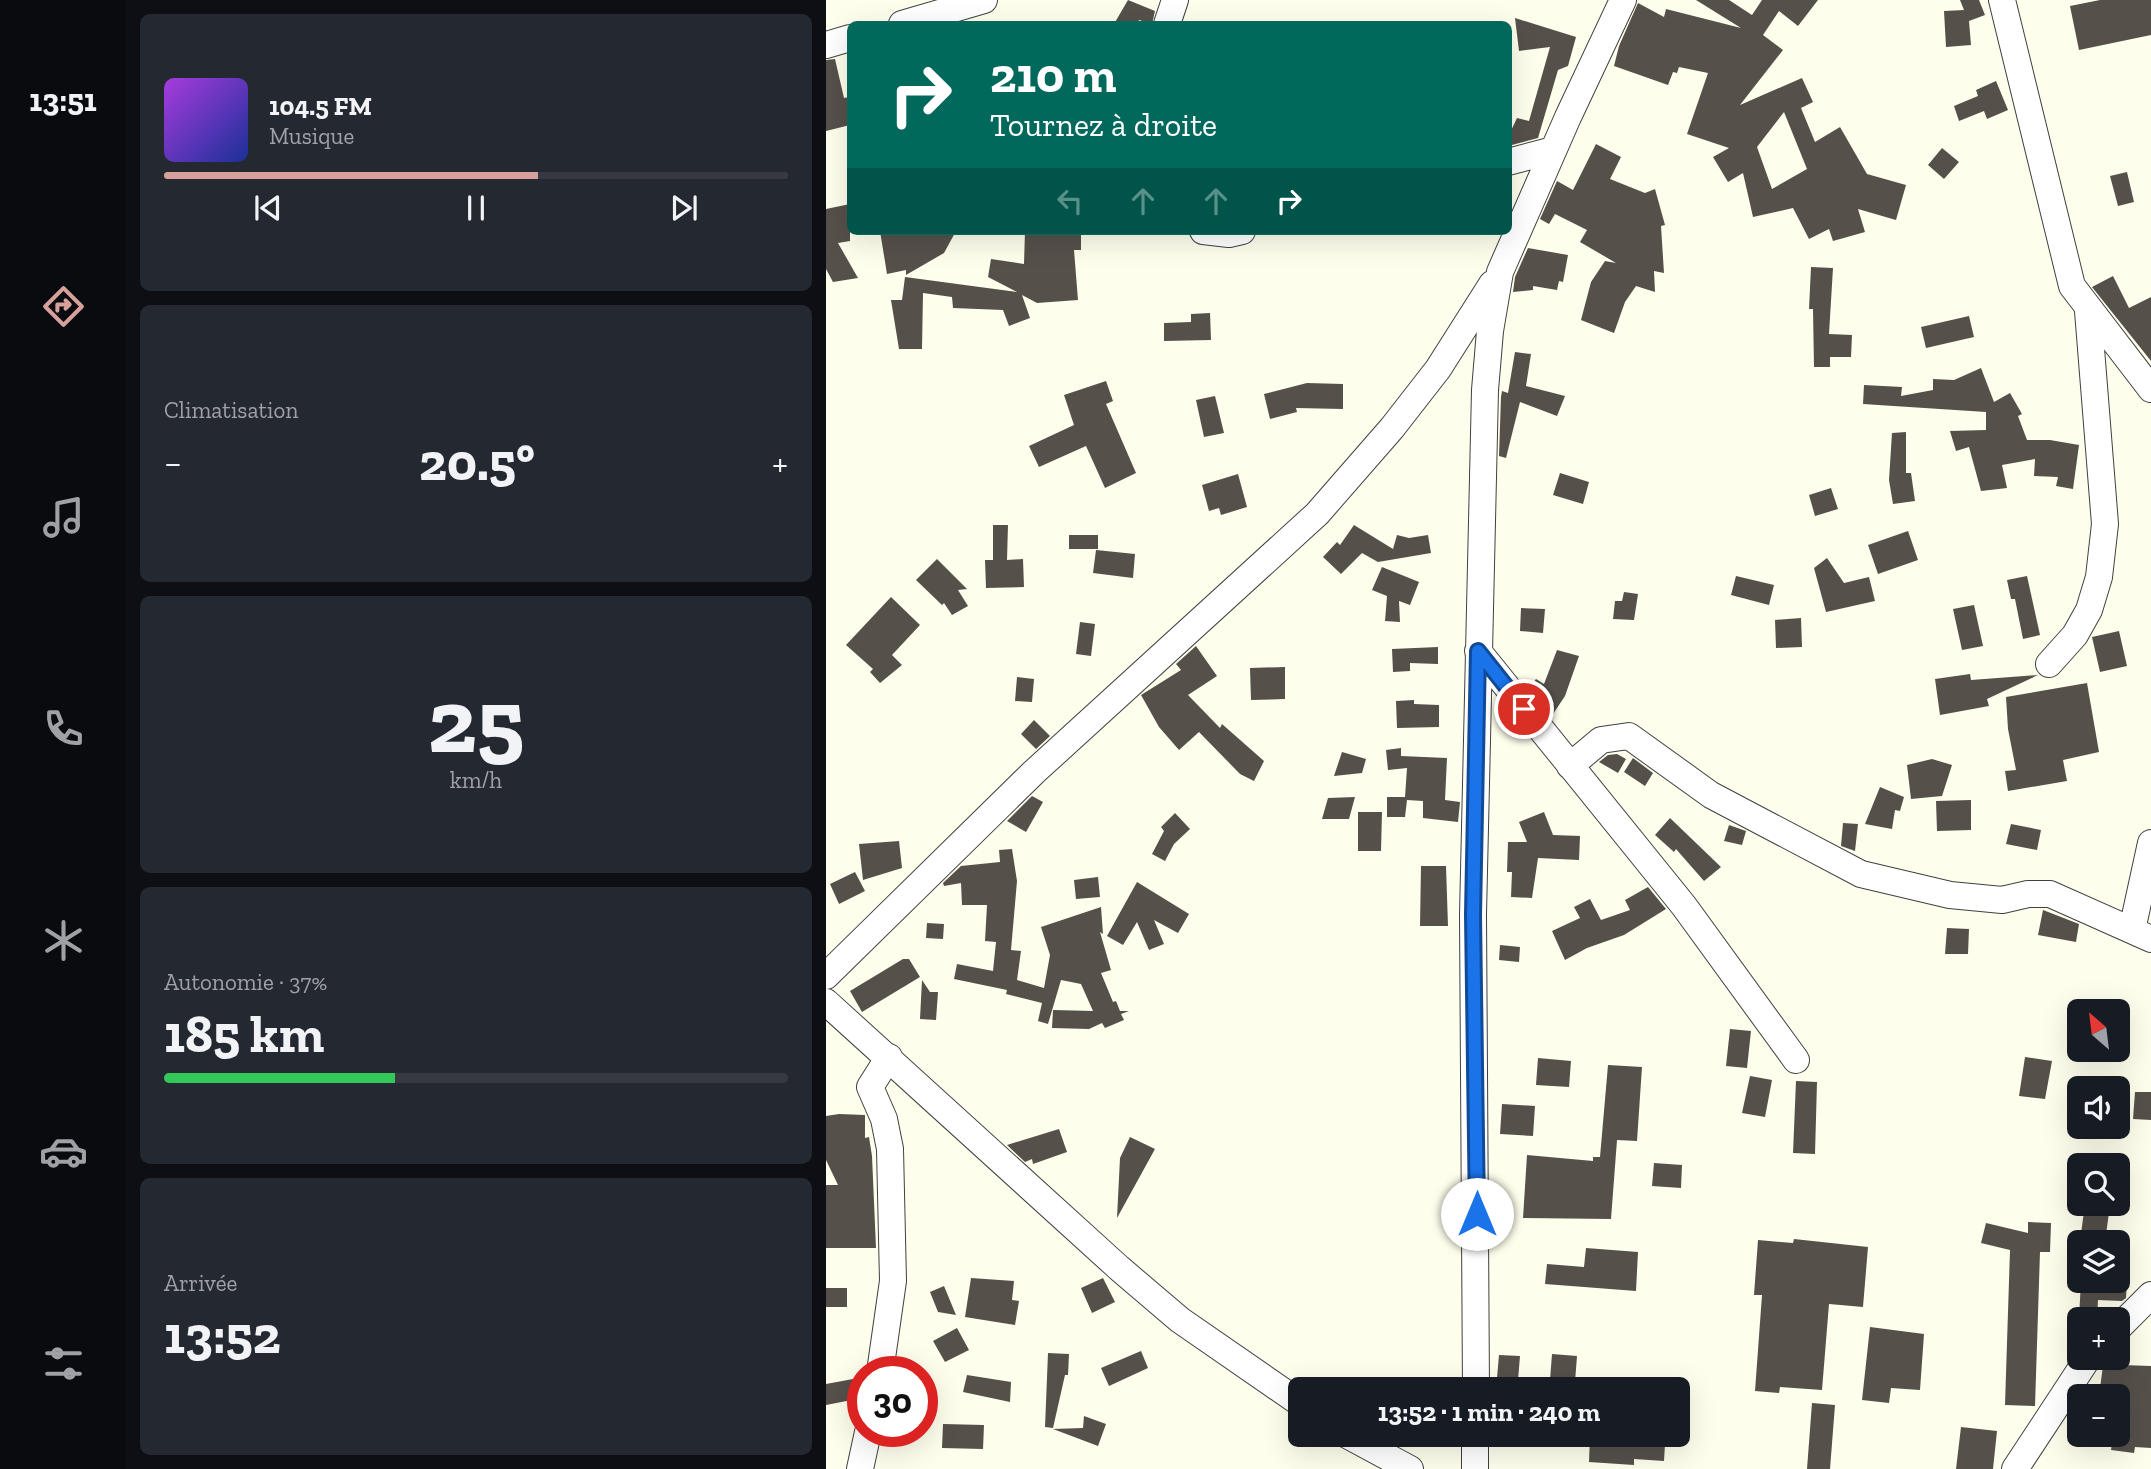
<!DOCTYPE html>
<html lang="fr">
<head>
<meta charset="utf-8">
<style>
	:root { --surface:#171b24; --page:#242831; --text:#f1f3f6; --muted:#9ea1a6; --line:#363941; --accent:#d7a09a }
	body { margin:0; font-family:"Zilla Slab",serif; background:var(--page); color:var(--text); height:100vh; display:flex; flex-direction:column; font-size:26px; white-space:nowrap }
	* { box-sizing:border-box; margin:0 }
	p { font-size:23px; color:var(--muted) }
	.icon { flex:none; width:38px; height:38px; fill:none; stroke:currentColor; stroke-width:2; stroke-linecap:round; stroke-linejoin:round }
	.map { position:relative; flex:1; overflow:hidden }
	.sheet { display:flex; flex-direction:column; gap:14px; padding:14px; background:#0d0f14; width:700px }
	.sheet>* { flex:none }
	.hud { position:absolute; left:21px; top:21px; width:665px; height:214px; border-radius:10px; box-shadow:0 7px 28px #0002; background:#00695c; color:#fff; overflow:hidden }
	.needle { width:46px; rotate:332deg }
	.buttons { position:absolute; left:1241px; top:999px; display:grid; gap:14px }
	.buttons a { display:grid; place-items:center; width:63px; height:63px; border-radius:10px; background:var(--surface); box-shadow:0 7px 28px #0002; font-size:35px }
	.speed { position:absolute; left:21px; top:1356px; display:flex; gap:14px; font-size:35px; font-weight:700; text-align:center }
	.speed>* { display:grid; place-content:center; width:91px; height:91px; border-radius:50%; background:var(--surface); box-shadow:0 7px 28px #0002; line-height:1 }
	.speed .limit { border:10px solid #d22; background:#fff; color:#111 }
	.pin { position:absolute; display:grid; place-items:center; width:60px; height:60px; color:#fff; margin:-30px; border:4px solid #fff; border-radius:50%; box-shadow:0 2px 7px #0007 }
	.me { position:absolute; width:77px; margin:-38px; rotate:0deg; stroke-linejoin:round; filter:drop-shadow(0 0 5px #0008) }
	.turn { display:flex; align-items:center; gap:24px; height:147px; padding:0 28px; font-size:32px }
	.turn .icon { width:91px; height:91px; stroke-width:2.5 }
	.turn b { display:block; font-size:49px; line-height:60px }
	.lanes { display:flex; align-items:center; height:66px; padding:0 28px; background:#0003; justify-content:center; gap:35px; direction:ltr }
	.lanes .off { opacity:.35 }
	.big { font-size:52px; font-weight:700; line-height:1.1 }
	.sheet .widget { flex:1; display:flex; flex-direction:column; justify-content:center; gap:10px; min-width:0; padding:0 24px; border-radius:10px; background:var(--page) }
	.sheet .dial { align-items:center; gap:0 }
	.dial b { font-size:91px; line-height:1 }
	.song { display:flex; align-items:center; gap:21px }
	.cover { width:84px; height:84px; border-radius:10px; background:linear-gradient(135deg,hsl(280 70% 55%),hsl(230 70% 35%)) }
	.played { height:7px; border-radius:4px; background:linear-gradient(90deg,var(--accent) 60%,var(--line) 60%) }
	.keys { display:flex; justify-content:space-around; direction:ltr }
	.heat { display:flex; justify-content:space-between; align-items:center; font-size:38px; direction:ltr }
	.charge { height:10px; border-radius:5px; background:linear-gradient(90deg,#34c759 37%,var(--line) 0) }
	.trip { position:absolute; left:462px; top:1377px; width:402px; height:70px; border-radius:10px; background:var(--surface); box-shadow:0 7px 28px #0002; font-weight:700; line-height:70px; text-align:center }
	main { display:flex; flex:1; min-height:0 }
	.tab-bar { display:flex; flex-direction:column; width:126px; justify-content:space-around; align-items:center; background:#090b0e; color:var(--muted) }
	.tab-bar .icon { width:49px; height:49px }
	.tab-bar .selected { color:var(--accent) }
	.tab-bar b { font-size:32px; color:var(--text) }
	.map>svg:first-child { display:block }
	.building { fill:#55504a; fill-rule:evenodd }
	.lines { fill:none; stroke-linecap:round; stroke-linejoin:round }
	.minor-casing { stroke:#404040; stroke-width:28 }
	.minor { stroke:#fff; stroke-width:26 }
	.route-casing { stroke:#114b97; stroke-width:18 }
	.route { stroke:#1a73e8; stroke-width:12 }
</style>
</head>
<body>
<main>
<nav class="tab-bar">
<b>13:51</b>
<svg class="icon selected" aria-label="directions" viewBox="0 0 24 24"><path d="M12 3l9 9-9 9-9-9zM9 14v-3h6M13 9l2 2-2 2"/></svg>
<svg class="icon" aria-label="music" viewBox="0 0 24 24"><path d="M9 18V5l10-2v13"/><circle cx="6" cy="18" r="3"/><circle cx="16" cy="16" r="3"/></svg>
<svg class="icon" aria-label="phone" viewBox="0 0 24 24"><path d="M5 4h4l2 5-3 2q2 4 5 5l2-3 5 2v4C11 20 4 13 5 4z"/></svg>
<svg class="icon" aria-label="climate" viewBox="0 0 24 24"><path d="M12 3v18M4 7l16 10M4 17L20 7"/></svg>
<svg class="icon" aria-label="car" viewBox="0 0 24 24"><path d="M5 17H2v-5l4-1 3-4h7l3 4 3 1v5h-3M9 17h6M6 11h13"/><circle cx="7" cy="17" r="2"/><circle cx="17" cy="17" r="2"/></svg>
<svg class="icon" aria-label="filters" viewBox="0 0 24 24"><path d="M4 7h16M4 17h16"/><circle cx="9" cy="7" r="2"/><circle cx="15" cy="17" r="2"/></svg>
</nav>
<section class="sheet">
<div class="widget">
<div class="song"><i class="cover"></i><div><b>104.5 FM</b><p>Musique</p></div></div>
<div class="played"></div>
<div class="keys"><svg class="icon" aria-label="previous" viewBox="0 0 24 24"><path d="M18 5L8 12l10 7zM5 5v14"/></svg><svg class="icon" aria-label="pause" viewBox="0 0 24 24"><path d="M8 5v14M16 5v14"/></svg><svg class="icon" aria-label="next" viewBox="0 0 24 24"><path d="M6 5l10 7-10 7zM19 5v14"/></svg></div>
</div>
<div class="widget"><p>Climatisation</p>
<div class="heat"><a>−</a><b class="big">20.5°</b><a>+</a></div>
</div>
<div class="widget dial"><b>25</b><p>km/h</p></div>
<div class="widget"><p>Autonomie · 37%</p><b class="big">185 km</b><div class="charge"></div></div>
<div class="widget"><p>Arrivée</p><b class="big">13:52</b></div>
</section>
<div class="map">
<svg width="1325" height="1469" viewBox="0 0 1325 1469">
	<rect width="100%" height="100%" fill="#fefeed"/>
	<path class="building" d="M 302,0 L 329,11 L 326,24 L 313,20 L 311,24 L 288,24 Z
		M 870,0 L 903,0 L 926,15 L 936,0 L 992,0 L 972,26 L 953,11 L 937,35 L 957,50 L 914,105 L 976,78 L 987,102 L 975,108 L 989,142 L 1014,127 L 1041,174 L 1080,185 L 1070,220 L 1032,209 L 1039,232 L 1007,241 L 1003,229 L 983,239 L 967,208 L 927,217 L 917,173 L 902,182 L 887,157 L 903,148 L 861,134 L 882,73 L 853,67 L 851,73 L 847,72 L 842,85 L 788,66 L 793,46 L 812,3 L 838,17 L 840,9 L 915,28 ZM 958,112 L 981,169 L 946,189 L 931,147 Z
		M 1134,0 L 1153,0 L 1159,15 L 1143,21 L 1145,45 L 1120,47 L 1118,11 L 1138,10 Z
		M 1274,0 L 1325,0 L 1325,35 L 1253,50 L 1244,6 Z
		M 689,18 L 750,37 L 742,66 L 732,70 L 712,138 L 682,146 L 682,137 L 691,118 L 703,121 L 724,47 L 693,51 Z
		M 9,59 L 18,98 L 23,97 L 24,125 L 0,131 L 0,60 Z
		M 1170,81 L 1182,110 L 1161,119 L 1158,111 L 1133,121 L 1128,106 L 1152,96 L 1150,90 Z
		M 770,144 L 795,157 L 784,179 L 819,193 L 829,189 L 839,225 L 835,226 L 838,273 L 828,271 L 829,292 L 810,286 L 799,302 L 788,333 L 755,320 L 765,282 L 779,261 L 790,263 L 754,242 L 761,230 L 729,214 L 723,224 L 714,219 L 731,181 L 747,190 Z
		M 1116,148 L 1133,162 L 1118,179 L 1102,165 Z
		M 1301,172 L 1308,202 L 1292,206 L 1284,176 Z
		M 24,204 L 24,241 L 12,243 L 32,278 L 7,282 L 0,269 L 0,209 Z
		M 54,231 L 130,231 L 118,253 L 80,275 L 80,270 L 61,274 Z
		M 199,231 L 255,231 L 255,250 L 248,250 L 252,300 L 211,303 L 196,295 L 204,318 L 183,326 L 177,310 L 127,308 L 126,297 L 97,293 L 96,349 L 73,349 L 65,300 L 76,300 L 79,277 L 191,292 L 162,277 L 165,259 L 198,264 Z
		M 702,248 L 742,255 L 737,282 L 733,281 L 731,290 L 707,286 L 707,290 L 687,292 L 689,277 Z
		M 985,267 L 1007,268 L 1003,334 L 1026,335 L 1025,357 L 1004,357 L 1004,367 L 988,367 L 987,309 L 983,309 Z
		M 1287,276 L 1303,308 L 1325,297 L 1325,361 L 1266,287 Z
		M 384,313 L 385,340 L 338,341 L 338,323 L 365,322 L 365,314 Z
		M 1143,316 L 1148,337 L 1100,348 L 1095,327 Z
		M 689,352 L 705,354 L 700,386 L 739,396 L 731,416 L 694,402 L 680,458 L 673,456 L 675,397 L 676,391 L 682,393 Z
		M 1155,368 L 1168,402 L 1184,393 L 1196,414 L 1192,416 L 1201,440 L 1224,440 L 1253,445 L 1247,489 L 1230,486 L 1232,477 L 1208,476 L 1209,459 L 1176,465 L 1181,488 L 1155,491 L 1143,447 L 1130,451 L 1124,431 L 1160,430 L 1160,412 L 1037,404 L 1038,385 L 1076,387 L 1075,396 L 1107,390 L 1107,379 L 1128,380 Z
		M 280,381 L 287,401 L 280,404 L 310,473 L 279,488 L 260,446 L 213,467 L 203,446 L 248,425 L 238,395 Z
		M 481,383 L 517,384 L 517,409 L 470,408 L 471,412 L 444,419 L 438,394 Z
		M 389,396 L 398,433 L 378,437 L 370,400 Z
		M 1080,432 L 1080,473 L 1085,473 L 1089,501 L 1067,504 L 1063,480 L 1066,433 Z
		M 734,473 L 763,482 L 757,504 L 727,495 Z
		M 412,474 L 421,507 L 395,515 L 393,508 L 383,511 L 376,485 Z
		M 1005,488 L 1012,509 L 989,516 L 983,495 Z
		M 167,525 L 182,525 L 181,560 L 197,559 L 198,587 L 160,588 L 159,560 L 167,560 Z
		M 528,525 L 567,549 L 571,535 L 583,538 L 602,535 L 605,553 L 552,562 L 536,553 L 515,574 L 497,557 L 511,542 L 514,545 Z
		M 1082,531 L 1092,560 L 1052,574 L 1042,545 Z
		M 243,535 L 272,535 L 272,549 L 243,549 Z
		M 270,550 L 309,554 L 307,578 L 267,573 Z
		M 1001,558 L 1018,583 L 1043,577 L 1049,601 L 1000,612 L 988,568 Z
		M 111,559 L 141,589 L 132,590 L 142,606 L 126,615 L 118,603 L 116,605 L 90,580 Z
		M 556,567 L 593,582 L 584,605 L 573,601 L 574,622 L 559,621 L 561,596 L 546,590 Z
		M 910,576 L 948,585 L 943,605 L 905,595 Z
		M 1201,576 L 1214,635 L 1197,639 L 1189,599 L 1185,599 L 1181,580 Z
		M 798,592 L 812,594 L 808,620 L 787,619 L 789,601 L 796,601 Z
		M 65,597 L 94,625 L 66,655 L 76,665 L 54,683 L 44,672 L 47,669 L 20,645 Z
		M 1148,605 L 1157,646 L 1136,650 L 1127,609 Z
		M 695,608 L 719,609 L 717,633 L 694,631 Z
		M 975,618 L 976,647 L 950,648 L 949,620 Z
		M 254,622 L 269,624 L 265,656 L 250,654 Z
		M 1293,631 L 1301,666 L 1274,672 L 1266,637 Z
		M 370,646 L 391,676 L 362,695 L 394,728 L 396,724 L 438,761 L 428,781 L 414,774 L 373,732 L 353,750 L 333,727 L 315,695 L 355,670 L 350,664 Z
		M 612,647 L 612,664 L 584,663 L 584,671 L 567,672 L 566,649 Z
		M 731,650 L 753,656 L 739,696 L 725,717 L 703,689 L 710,679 L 718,684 Z
		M 459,667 L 459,699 L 425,700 L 424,668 Z
		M 1144,674 L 1145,680 L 1212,675 L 1161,699 L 1163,706 L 1114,715 L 1109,679 Z
		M 191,677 L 208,679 L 206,702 L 189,701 Z
		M 1261,683 L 1273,752 L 1237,760 L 1241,781 L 1182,791 L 1179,771 L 1190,770 L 1182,729 L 1180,697 Z
		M 588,700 L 588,704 L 613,705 L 613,727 L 571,728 L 570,701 Z
		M 208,720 L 224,736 L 210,749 L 195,734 Z
		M 575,748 L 575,756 L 621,758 L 619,800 L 634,802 L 632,822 L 597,818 L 597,801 L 581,800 L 579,817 L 561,817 L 561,797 L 579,797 L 581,768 L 562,770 L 560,750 Z
		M 516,752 L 540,759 L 536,773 L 508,776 Z
		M 791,754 L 800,759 L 792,773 L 773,762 L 782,755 Z
		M 807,758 L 827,773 L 819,786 L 798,772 Z
		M 1106,759 L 1126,765 L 1116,796 L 1085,799 L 1081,765 Z
		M 1054,787 L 1078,797 L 1074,811 L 1069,810 L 1066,829 L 1039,824 Z
		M 206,796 L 217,802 L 200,832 L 181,821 Z
		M 529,797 L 523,819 L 496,819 L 502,798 Z
		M 1145,800 L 1145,830 L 1111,831 L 1110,801 Z
		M 532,812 L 556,812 L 555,851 L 532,851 Z
		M 718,812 L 727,835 L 754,836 L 753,860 L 712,858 L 706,898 L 685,897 L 686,872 L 681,872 L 682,842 L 701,842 L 693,822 Z
		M 349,813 L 364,829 L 348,844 L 339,861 L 326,854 L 338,831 L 335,827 Z
		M 844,818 L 895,867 L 878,881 L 850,849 L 848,852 L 829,835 Z
		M 1017,823 L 1032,824 L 1029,851 L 1015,846 Z
		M 1185,824 L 1215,830 L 1211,850 L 1180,844 Z
		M 903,825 L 920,831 L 916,845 L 898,841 Z
		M 73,841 L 76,868 L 37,880 L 33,844 Z
		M 186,849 L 191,881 L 185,950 L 195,951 L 191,980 L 218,988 L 224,955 L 215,927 L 275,907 L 277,934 L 274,932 L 285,970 L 275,973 L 287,1002 L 290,1001 L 294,1011 L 303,1011 L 295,1014 L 298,1020 L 279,1028 L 276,1023 L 263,1029 L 226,1028 L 227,1010 L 267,1011 L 255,984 L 235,980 L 222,1024 L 212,1021 L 216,1003 L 180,994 L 181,990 L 128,979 L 131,964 L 167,971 L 170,942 L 159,941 L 161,905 L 136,905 L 135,883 L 118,886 L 117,883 L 135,866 L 174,862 L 173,850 Z
		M 595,866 L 620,866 L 622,926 L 594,926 Z
		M 29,872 L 39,891 L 13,904 L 4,884 Z
		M 272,877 L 274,897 L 250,899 L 248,880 Z
		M 311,882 L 363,914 L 352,933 L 328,920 L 338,944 L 323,950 L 311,922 L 297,945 L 281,936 Z
		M 822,887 L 840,909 L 798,935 L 761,948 L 739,960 L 726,931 L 754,918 L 748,907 L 764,899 L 775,920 L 804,910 L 799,900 Z
		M 1217,910 L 1253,924 L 1250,942 L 1212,935 Z
		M 101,923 L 118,924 L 117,939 L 100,938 Z
		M 1121,928 L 1143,929 L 1142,954 L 1119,954 Z
		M 674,945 L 694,947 L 693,962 L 673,960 Z
		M 77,959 L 83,959 L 94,977 L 36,1012 L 24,991 Z
		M 96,980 L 104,992 L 112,992 L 110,1020 L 94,1019 Z
		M 904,1029 L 925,1031 L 921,1068 L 900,1066 Z
		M 1199,1057 L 1226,1061 L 1219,1099 L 1193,1096 Z
		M 712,1058 L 745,1061 L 743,1087 L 710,1085 Z
		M 782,1065 L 816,1067 L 811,1141 L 791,1140 L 785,1219 L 697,1218 L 701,1155 L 767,1161 L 767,1157 L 774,1157 Z
		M 924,1076 L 946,1080 L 939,1117 L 916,1113 Z
		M 970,1081 L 991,1082 L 989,1154 L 967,1153 Z
		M 1309,1092 L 1325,1092 L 1325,1120 L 1307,1119 Z
		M 676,1104 L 709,1106 L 707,1136 L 674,1134 Z
		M 13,1114 L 39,1115 L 39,1138 L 43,1137 L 46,1156 L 50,1248 L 0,1248 L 0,1185 L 12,1185 L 0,1160 L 0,1116 Z
		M 233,1129 L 241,1152 L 207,1164 L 206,1159 L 199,1162 L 181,1145 Z
		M 304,1137 L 329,1149 L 291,1218 L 294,1158 Z
		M 828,1163 L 856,1165 L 855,1188 L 826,1186 Z
		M 1259,1204 L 1284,1205 L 1279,1242 L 1254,1241 Z
		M 1202,1222 L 1225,1223 L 1224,1252 L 1214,1252 L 1209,1406 L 1179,1405 L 1184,1250 L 1155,1243 L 1160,1223 L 1202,1233 Z
		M 968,1239 L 1042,1247 L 1037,1307 L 1003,1304 L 996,1390 L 954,1387 L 953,1393 L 929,1391 L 936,1295 L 928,1295 L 932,1240 L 967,1243 Z
		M 760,1248 L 812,1252 L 810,1291 L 719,1284 L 721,1264 L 758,1267 Z
		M 145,1278 L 188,1281 L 186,1300 L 193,1301 L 189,1325 L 139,1317 Z
		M 277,1278 L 289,1302 L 266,1313 L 255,1288 Z
		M 1255,1281 L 1301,1281 L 1300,1298 L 1296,1301 L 1272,1300 L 1271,1319 L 1253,1318 Z
		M 118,1286 L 130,1315 L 112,1312 L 104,1292 Z
		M 0,1288 L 21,1288 L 21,1307 L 0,1307 Z
		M 1044,1327 L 1098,1334 L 1094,1390 L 1065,1388 L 1063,1403 L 1036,1400 Z
		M 131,1328 L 143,1350 L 119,1362 L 107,1341 Z
		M 315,1351 L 322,1368 L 283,1386 L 275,1368 Z
		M 222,1353 L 243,1354 L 242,1375 L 239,1375 L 227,1428 L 219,1427 Z
		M 726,1354 L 751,1356 L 749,1382 L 724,1380 Z
		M 673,1355 L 694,1356 L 692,1380 L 671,1378 Z
		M 1278,1358 L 1297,1358 L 1296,1365 L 1325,1366 L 1325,1448 L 1309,1447 L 1308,1453 L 1285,1450 L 1287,1435 L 1292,1435 L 1292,1396 L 1273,1396 Z
		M 141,1375 L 185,1382 L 184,1402 L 137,1392 Z
		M 27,1379 L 31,1399 L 0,1405 L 0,1384 Z
		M 986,1403 L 1009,1405 L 1004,1469 L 981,1469 Z
		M 258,1416 L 280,1424 L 272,1446 L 227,1429 L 257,1428 Z
		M 117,1424 L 158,1425 L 157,1449 L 116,1448 Z
		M 1135,1427 L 1171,1431 L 1167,1469 L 1130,1469 Z
		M 764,1435 L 782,1435 L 782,1443 L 839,1444 L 838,1461 L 808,1459 L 808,1465 L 763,1462 Z"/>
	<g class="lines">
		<defs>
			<path id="minor" d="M 1176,0 L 1246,286 L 1325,389
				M 76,24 L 158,0
				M 341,24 L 349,0
				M 0,45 L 24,38
				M 682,162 L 727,150
				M 377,231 L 403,234 L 416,231
				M 652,651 L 858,906 L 970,1060
				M 1223,664 L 1249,635 L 1263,610 L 1273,577 L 1279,524 L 1262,311
				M 744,766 L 775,740 L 803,736 L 885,795 L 1035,874 L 1124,895 L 1176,900 L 1202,894 L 1224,894 L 1325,939
				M 1306,930 L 1325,843
				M 0,976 L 208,772 L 491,514 L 566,428 L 612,369 L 666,284
				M 0,1002 L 293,1268 L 354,1320 L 474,1403
				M 1292,1328 L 1325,1295
				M 54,1372 L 67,1281 L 64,1149 L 58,1119 L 44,1087 L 63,1057
				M 650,1390 L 647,915 L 659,390 L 664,331 L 674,272 L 742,117 L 797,0
				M 521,1435 L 584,1469
				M 34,1469 L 42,1432
				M 649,1469 L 649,1435
				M 1189,1469 L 1262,1358"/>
		</defs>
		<use href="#minor" class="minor-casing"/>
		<use href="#minor" class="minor"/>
	</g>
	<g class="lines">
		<defs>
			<path id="route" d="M 651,1214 L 647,915 L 652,651 L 698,709"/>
		</defs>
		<use href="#route" class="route-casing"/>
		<use href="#route" class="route"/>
	</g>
</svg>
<div class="buttons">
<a><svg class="needle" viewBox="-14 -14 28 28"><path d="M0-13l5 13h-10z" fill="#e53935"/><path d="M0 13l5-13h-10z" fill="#9ea1a6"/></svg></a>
<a><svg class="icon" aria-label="sound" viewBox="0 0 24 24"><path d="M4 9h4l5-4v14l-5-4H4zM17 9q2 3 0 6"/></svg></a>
<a><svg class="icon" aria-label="search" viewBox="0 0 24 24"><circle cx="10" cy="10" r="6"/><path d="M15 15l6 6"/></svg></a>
<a><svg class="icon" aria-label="layers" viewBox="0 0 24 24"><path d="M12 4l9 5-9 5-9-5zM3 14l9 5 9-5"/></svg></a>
<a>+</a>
<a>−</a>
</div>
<div class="speed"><div class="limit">30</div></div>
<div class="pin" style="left:698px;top:709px;background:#d93025"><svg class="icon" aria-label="arrive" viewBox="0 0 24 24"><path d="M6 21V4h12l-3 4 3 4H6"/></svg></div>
<svg class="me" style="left:651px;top:1214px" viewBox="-20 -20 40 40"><circle r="19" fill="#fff"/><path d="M0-13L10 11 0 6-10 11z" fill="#1a73e8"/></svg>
<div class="trip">13:52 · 1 min · 240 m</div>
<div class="hud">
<div class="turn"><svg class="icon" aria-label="right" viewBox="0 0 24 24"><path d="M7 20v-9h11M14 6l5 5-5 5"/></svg><div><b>210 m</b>Tournez à droite</div></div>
<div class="lanes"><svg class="icon off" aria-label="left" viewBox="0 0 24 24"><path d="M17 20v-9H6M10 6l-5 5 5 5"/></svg><svg class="icon off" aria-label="ahead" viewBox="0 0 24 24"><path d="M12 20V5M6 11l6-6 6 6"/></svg><svg class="icon off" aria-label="ahead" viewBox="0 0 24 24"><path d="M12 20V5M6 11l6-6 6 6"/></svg><svg class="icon" aria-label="right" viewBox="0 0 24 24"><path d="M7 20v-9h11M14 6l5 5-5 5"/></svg></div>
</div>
</div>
</main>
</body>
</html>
